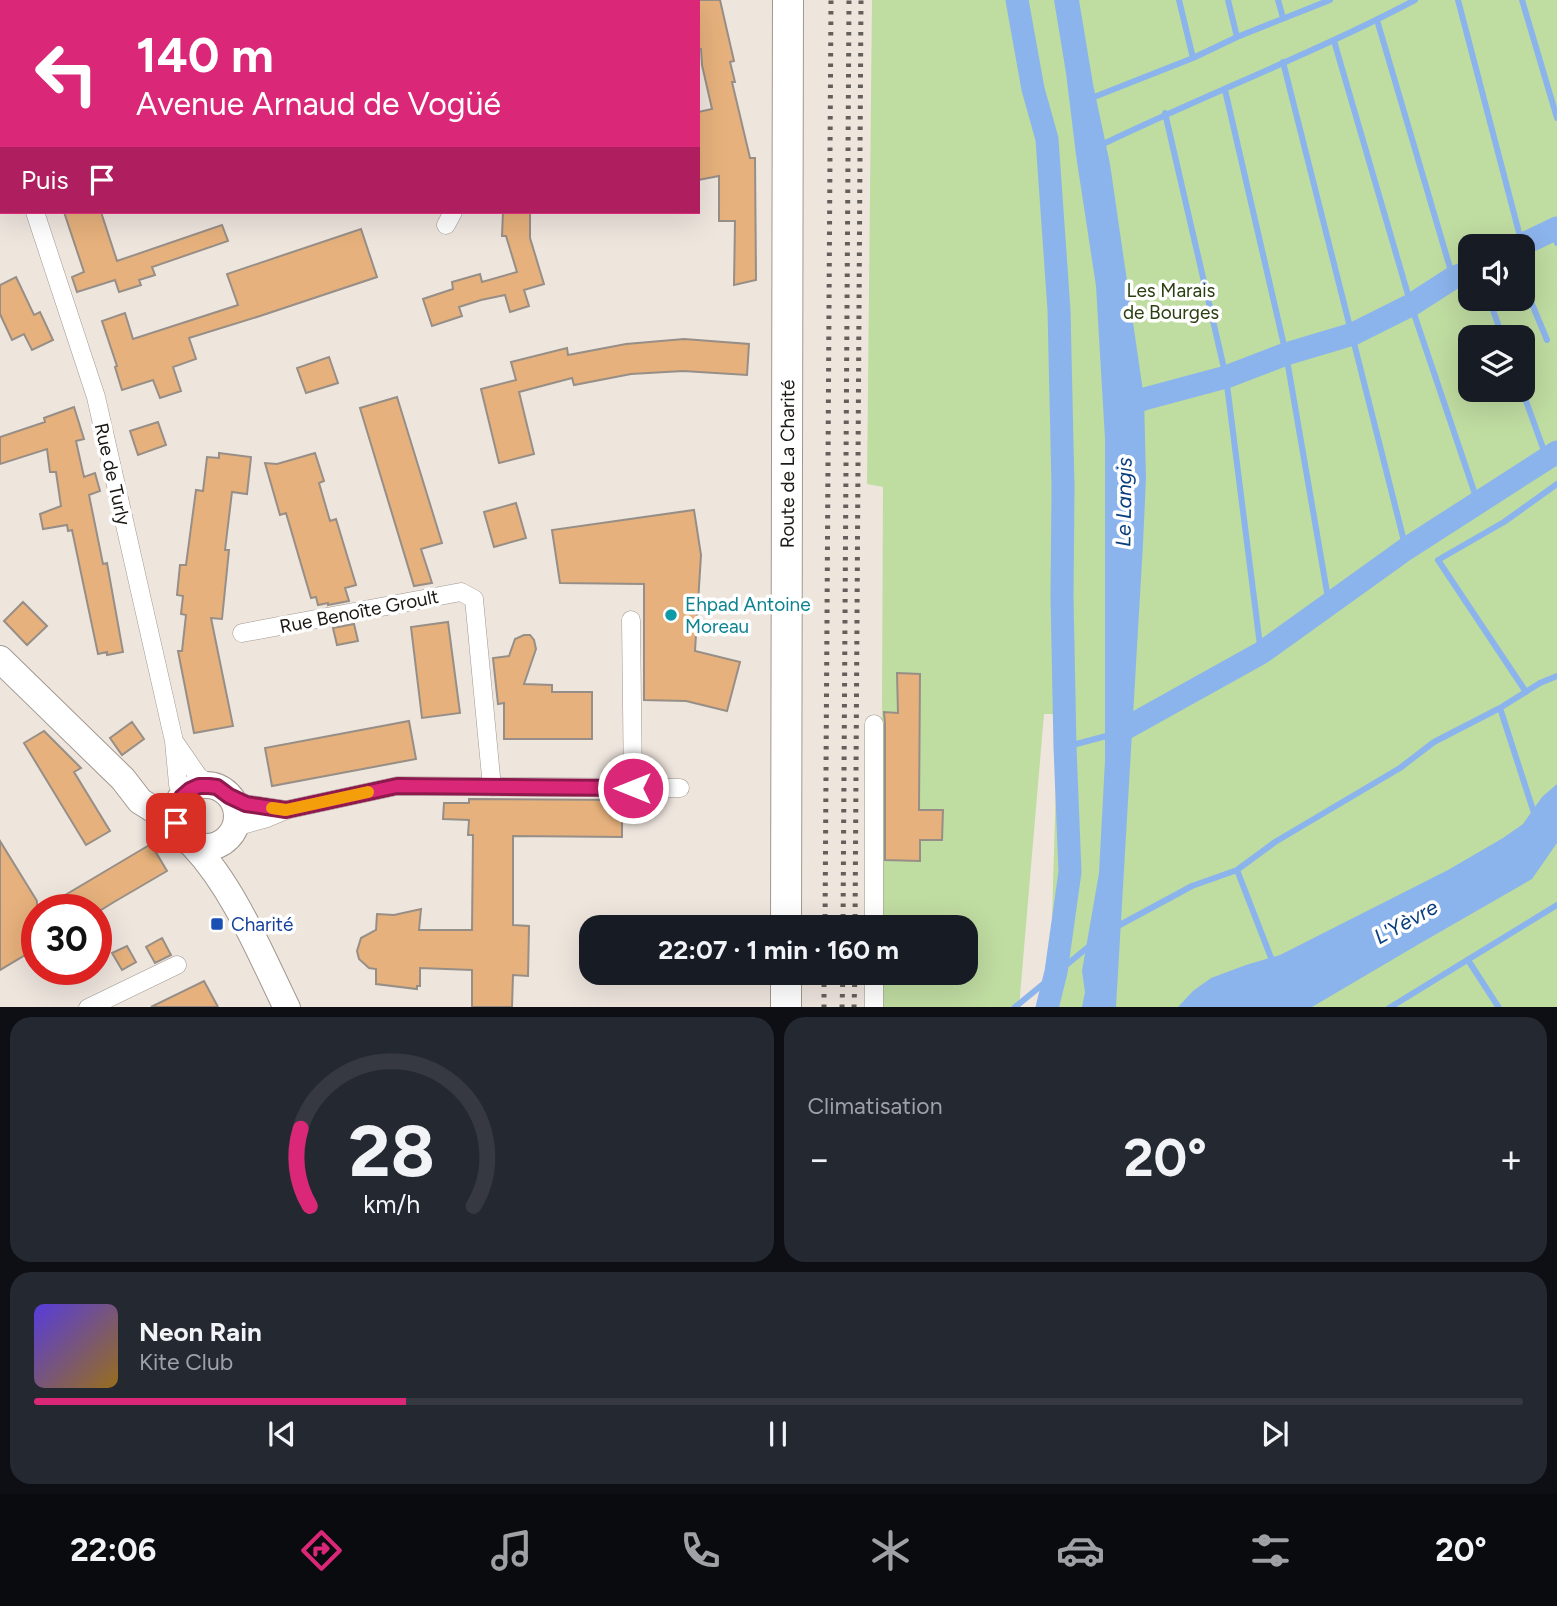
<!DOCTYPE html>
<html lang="fr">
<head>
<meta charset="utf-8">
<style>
	:root { --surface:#171b24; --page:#242831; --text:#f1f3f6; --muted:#9ea1a6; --line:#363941; --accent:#db2777 }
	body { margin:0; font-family:Figtree,sans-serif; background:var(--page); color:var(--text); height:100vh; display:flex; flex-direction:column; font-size:26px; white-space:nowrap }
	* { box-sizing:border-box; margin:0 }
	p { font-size:23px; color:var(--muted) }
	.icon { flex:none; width:38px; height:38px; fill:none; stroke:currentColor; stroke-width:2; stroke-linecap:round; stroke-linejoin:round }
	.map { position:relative; height:1007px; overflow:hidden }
	.panel { display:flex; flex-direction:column; gap:10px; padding:10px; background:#0d0f14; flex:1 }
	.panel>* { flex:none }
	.top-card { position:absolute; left:0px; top:0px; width:700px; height:214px; box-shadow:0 7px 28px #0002; background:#db2777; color:#fff; overflow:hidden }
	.buttons { position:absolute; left:1458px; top:234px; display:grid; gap:14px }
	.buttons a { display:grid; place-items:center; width:77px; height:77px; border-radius:14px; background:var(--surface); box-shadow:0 7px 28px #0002; font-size:35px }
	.speed { position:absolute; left:21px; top:894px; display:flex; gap:14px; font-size:35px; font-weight:700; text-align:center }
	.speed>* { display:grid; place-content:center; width:91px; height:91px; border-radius:50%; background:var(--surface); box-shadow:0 7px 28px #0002; line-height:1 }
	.speed .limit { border:10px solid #d22; background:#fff; color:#111 }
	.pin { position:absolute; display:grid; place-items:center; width:60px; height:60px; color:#fff; margin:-30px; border-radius:14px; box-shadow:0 4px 10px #0006 }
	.me { position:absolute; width:77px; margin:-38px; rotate:270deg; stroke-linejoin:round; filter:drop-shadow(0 0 5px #0008) }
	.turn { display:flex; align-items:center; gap:24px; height:147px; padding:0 21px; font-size:32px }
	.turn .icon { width:91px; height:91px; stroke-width:2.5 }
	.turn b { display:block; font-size:49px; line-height:60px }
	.then { display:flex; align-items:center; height:66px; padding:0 21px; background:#0003; gap:14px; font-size:26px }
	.big { font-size:52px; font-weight:700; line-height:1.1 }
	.panel .card { flex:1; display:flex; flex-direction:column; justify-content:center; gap:10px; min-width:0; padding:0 24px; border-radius:21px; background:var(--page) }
	.panel .dial { align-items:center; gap:0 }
	.dial svg { height:182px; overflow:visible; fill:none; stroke:var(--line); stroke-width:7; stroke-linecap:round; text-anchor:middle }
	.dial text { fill:var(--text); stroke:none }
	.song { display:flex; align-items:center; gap:21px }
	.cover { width:84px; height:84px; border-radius:10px; background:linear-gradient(135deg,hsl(250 70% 55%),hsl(40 70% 35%)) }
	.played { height:7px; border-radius:4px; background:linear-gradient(90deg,var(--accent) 25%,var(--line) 25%) }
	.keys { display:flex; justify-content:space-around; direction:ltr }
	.heat { display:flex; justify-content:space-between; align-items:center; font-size:38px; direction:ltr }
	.panel .tiles { flex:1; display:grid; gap:10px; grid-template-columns:1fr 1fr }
	.card:last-child { grid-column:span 2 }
	.trip { position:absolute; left:579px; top:915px; width:399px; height:70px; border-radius:21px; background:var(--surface); box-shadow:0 7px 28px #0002; font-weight:700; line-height:70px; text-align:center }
	.dock { display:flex; height:112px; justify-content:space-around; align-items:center; background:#090b0e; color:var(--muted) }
	.dock .icon { width:49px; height:49px }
	.dock .on { color:var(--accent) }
	.dock b { font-size:32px; color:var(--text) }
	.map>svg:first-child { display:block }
	.green { fill:#bfdca1; fill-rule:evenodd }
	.water { fill:#8cb4ec }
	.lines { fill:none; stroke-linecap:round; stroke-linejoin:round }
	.stream { stroke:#8cb4ec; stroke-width:6 }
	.canal { stroke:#8cb4ec; stroke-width:23 }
	.building { fill:#e6b17c; stroke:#978f87; stroke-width:2 }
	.street-casing { stroke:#a09890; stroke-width:19 }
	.secondary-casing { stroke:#a09890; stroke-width:28 }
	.primary-casing { stroke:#a09890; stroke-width:32 }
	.street { stroke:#fff; stroke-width:18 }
	.secondary { stroke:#fff; stroke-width:26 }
	.primary { stroke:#fff; stroke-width:30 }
	.rail { stroke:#645f5b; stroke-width:5; stroke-dasharray:3.5 7; stroke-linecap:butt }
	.route-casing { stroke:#8e194d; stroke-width:18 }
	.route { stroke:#db2777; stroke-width:12 }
	.slow { stroke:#f59e0b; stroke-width:12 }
	.culture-dot { fill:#0f9aa8; stroke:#fff; stroke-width:2.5 }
	.transit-dot { fill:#1a4fb4; stroke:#fff; stroke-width:2.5 }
	.labels { text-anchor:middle; stroke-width:7; stroke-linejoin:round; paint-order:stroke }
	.park-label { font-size:19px; fill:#2b3f11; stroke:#fff }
	.street-label { font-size:19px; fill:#1a1714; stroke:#fff }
	.culture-label { font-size:19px; fill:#0d838f; stroke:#fff; text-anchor:start }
	.transit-label { font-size:19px; fill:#164399; stroke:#fff; text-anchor:start }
	.water-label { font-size:21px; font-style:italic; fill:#0a3e7f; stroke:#fff }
</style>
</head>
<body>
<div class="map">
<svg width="1557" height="1008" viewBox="0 0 1557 1008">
	<rect width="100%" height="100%" fill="#eee5dd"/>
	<path class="green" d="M 872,0 L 1557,0 L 1557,1007 L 1040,1007 L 1051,954 L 1058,714 L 1044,714 L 1019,1007 L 881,1007 L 881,973 L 966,973 L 966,928 L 881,927 L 883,487 L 867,484 ZM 1470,247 L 1522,247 L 1522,299 L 1470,299 ZM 1470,338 L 1522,338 L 1522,390 L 1470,390 Z"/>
	<path class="water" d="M 1054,0 L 1079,0 L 1093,84 L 1110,164 L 1144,398 L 1146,478 L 1143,544 L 1116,1007 L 1082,1007 L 1085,992 L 1082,971 L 1099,873 L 1105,761 L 1105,439 L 1096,286 L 1076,155 L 1066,73 Z
		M 1557,784 L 1557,843 L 1532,879 L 1419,944 L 1312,1007 L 1178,1007 L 1193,991 L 1211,978 L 1246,965 L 1280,955 L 1448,870 L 1503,838 L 1523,824 L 1542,797 Z"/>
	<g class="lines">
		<path class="stream" d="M 1179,0 L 1193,58
			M 1228,0 L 1237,37
			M 1278,0 L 1283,18
			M 1458,0 L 1522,244
			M 1522,0 L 1557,118
			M 1377,20 L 1453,278
			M 1334,41 L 1411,305 L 1478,503
			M 1283,62 L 1406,549
			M 1225,90 L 1286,354 L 1329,604
			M 1089,99 L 1193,58 L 1237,37 L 1330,0
			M 1165,113 L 1226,377 L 1261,653
			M 1099,146 C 1204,95 1313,54 1415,0
			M 1552,231 L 1557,243
			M 1522,280 L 1547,340
			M 1489,299 L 1503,338
			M 1522,390 L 1547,459
			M 1526,692 L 1438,560 L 1504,522 L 1557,484
			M 1500,708 L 1535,816
			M 1065,747 L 1110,735
			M 1237,870 L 1273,963
			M 1116,927 L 1192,886 L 1237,870 L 1275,842 L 1400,768 L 1434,742 L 1500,708 L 1540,683 L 1557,676
			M 1468,960 L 1499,1008
			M 1014,1008 L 1093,943
			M 1389,1008 L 1557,905"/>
		<path class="canal" d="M 1017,0 L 1033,89 L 1047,139 L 1059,310 L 1063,487 L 1062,597 L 1065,747 L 1070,872 L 1056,972 L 1047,1008
			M 1517,247 L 1557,228
			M 1126,405 L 1144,399 L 1226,377 L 1286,354 L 1353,334 L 1411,305 L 1453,278 L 1470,271
			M 1119,732 L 1261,653 L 1406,549 L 1557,452"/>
	</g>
	<path class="building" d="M 698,0 L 720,0 L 734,61 L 730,62 L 735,82 L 732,82 L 750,158 L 755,158 L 756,280 L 734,285 L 735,221 L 719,221 L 719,176 L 698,180 L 698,112 L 712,109 L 702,65 L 701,49 L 698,50 Z
		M 64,212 L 101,212 L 117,261 L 222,225 L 228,241 L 152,267 L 155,275 L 139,280 L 141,285 L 119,292 L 115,280 L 77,292 L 72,277 L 84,272 Z
		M 503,212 L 530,212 L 530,238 L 544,284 L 524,290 L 529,306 L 510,312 L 505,295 L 481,300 L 459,307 L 462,316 L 432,326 L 423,299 L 453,289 L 452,282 L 480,274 L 482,282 L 517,272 L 506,236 L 502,236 Z
		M 361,229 L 377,277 L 260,316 L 189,338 L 196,359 L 173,367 L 181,391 L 160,398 L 153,380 L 122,390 L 115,367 L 117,366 L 102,321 L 125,313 L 133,339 L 238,305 L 227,274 Z
		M 16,277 L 34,315 L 40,312 L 53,340 L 32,350 L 24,334 L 12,340 L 0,314 L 0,285 Z
		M 684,339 L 749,344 L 747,375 L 683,371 L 631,374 L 574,385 L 572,378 L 519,392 L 534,454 L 499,463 L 481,389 L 516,380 L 511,362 L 567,348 L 568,355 L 626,344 Z
		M 329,357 L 338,383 L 306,393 L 297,368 Z
		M 397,397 L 442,543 L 421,549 L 432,583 L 414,586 L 360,408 Z
		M 74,407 L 84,439 L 76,441 L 84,477 L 95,473 L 100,491 L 89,495 L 103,564 L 107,563 L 123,652 L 107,655 L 107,652 L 98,654 L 72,530 L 68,531 L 67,525 L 43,529 L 40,514 L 61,506 L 56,472 L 50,472 L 47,449 L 0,464 L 0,437 L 45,422 L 44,418 Z
		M 158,422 L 166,445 L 138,455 L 130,431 Z
		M 219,453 L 251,457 L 247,494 L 232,492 L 225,550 L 229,550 L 222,619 L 211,618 L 233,726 L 194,733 L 178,651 L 182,651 L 186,615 L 181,614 L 183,596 L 177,595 L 180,565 L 186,565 L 196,490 L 203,491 L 207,457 L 219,458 Z
		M 315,453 L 324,481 L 319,483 L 330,521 L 336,519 L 356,585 L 345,588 L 349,601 L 328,605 L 328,603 L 318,605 L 316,597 L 311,598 L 286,513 L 280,515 L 265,463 L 277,464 Z
		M 516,503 L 526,538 L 494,547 L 484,512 Z
		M 694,510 L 701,555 L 695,651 L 740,662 L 727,711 L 686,701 L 644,700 L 644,584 L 560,583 L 552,530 Z
		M 23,602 L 47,626 L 27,645 L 4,621 Z
		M 448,622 L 460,713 L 422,718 L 411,627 Z
		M 354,624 L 358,641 L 337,645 L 333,628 Z
		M 524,635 L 530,635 L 534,640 L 536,649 L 524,684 L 552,685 L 552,692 L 592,692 L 592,739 L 504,739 L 504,703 L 498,704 L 493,658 L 509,656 L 515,639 Z
		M 897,673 L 920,674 L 919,810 L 943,810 L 942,840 L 920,840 L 920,861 L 885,860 L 885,724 L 884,712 L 898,713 Z
		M 409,721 L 416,759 L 272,786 L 265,748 Z
		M 132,722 L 144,739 L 122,755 L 110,738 Z
		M 44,731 L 81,768 L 74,772 L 110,831 L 86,845 L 24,743 Z
		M 469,799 L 622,800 L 622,837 L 513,836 L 513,925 L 529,926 L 528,976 L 513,975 L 512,1007 L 472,1007 L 472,970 L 420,968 L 420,986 L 417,986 L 417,989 L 376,984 L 376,969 L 369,968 L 359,959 L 357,951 L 361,938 L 376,930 L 377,914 L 394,915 L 421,909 L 419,930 L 472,930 L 473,835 L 468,835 L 469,820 L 443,819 L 444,803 L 469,803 Z
		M 0,841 L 37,901 L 37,948 L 0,970 Z
		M 151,844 L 167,871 L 114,902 L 101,910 L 40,910 Z
		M 162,938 L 171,955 L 155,963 L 146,947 Z
		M 127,946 L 136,962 L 122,970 L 112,953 Z
		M 204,981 L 218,1007 L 151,1007 Z"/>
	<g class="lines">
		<defs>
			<path id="street" d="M 455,2 L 455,0
				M 0,105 L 2,111
				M 35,212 L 96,397 L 174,741 L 178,784 L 182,797
				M 446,225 L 453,212
				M 631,620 L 633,788
				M 242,633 L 461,592 L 474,599 L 492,787
				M 874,724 L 874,928
				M 176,744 L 198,776 L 210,786
				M 229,796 L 246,804 L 286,810
				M 235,827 L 267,818 L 286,810 L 397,786 L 680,788
				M 88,1008 L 177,965
				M 874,1008 L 874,973"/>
			<path id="secondary" d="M 0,659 L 123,779 L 140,801 L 175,823
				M175 816a31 31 0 1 1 62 0a31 31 0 1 1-62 0Z
				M 193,845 C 234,888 261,955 287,1008"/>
			<g id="primary">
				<path id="s1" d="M 786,928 L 788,0"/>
				<path d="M 786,1008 L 786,973"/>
			</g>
		</defs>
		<use href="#street" class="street-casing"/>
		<use href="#secondary" class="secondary-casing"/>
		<use href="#primary" class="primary-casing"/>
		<use href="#street" class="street"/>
		<use href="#secondary" class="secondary"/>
		<use href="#primary" class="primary"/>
		<path class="rail" d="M 825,928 L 831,0
			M 843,928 L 849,0
			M 855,928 L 861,0
			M 824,1008 L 824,973
			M 842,1008 L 843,973
			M 854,1008 L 855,973"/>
	</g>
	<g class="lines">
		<defs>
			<path id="route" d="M 176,823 L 175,815 L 177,806 L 182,797 L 190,790 L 199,786 L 209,786 L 217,787 L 229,796 L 246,804 L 286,810 L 397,786 L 633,788"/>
		</defs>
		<use href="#route" class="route-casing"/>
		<use href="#route" class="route"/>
		<path class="slow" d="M 272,808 L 286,810 L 368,792"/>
	</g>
	<circle class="culture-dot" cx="671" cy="615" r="7"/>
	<rect class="transit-dot" x="210" y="917" width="14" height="14" rx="3.5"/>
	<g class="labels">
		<g class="park-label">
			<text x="1171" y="297">Les Marais<tspan x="1171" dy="22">de Bourges</tspan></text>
		</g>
		<g class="street-label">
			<text dy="7" stroke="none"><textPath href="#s1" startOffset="464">Route de La Charité</textPath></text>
			<text transform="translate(113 474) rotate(77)" y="7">Rue de Turly</text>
			<text transform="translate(359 611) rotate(-11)" y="7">Rue Benoîte Groult</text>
		</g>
		<g class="culture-label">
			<text x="685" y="611">Ehpad Antoine<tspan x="685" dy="22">Moreau</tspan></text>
		</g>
		<g class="transit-label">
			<text x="231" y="931">Charité</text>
		</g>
		<g class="water-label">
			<text transform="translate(1124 502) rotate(-89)" y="7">Le Langis</text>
			<text transform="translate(1406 922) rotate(-29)" y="7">L'Yèvre</text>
		</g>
	</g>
</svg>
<div class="buttons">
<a><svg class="icon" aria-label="sound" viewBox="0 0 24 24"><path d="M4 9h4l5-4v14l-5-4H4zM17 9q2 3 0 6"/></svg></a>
<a><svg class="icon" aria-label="layers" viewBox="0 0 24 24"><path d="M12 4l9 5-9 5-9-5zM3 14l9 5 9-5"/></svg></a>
</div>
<div class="speed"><div class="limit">30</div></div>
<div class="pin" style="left:176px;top:823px;background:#d93025"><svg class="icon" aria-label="arrive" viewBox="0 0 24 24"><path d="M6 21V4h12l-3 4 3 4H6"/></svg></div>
<svg class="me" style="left:633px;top:788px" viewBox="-20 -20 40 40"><circle r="17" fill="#db2777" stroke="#fff" stroke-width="3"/><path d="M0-11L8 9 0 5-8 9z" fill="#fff"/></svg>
<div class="trip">22:07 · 1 min · 160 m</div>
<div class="top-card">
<div class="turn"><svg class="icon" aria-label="left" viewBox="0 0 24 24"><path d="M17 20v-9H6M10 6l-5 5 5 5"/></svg><div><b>140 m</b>Avenue Arnaud de Vogüé</div></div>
<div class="then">Puis<svg class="icon" aria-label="arrive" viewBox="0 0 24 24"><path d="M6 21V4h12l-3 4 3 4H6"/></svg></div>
</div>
</div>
<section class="panel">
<div class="tiles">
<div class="card dial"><svg viewBox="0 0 100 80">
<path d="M14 69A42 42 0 1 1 86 69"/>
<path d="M14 69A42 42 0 0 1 10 35" stroke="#db2777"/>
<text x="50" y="56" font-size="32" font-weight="700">28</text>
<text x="50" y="72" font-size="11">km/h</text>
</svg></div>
<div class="card"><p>Climatisation</p>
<div class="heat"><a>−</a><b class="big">20°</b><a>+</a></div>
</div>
<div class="card">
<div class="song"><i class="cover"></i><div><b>Neon Rain</b><p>Kite Club</p></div></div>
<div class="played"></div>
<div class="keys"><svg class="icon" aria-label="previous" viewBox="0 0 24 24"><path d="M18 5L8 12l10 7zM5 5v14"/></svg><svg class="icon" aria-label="pause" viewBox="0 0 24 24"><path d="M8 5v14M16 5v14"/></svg><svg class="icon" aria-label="next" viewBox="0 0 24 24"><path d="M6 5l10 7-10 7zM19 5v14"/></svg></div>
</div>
</div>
</section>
<nav class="dock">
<b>22:06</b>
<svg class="icon on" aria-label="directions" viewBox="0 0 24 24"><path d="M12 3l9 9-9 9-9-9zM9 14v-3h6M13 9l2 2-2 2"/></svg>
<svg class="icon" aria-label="music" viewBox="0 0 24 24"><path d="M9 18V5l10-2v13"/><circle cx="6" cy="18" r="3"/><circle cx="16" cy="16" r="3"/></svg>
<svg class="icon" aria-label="phone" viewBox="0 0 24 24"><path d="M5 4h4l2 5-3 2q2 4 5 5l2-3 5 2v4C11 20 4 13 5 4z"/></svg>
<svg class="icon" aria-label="climate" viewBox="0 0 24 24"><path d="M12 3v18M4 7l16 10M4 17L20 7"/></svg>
<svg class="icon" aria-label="car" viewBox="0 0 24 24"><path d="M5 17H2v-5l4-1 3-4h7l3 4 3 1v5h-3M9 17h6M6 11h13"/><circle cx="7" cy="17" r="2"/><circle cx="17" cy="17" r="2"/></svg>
<svg class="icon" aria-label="filters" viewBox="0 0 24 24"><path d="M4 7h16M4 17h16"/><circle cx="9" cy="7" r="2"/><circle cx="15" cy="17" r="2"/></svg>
<b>20°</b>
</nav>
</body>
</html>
